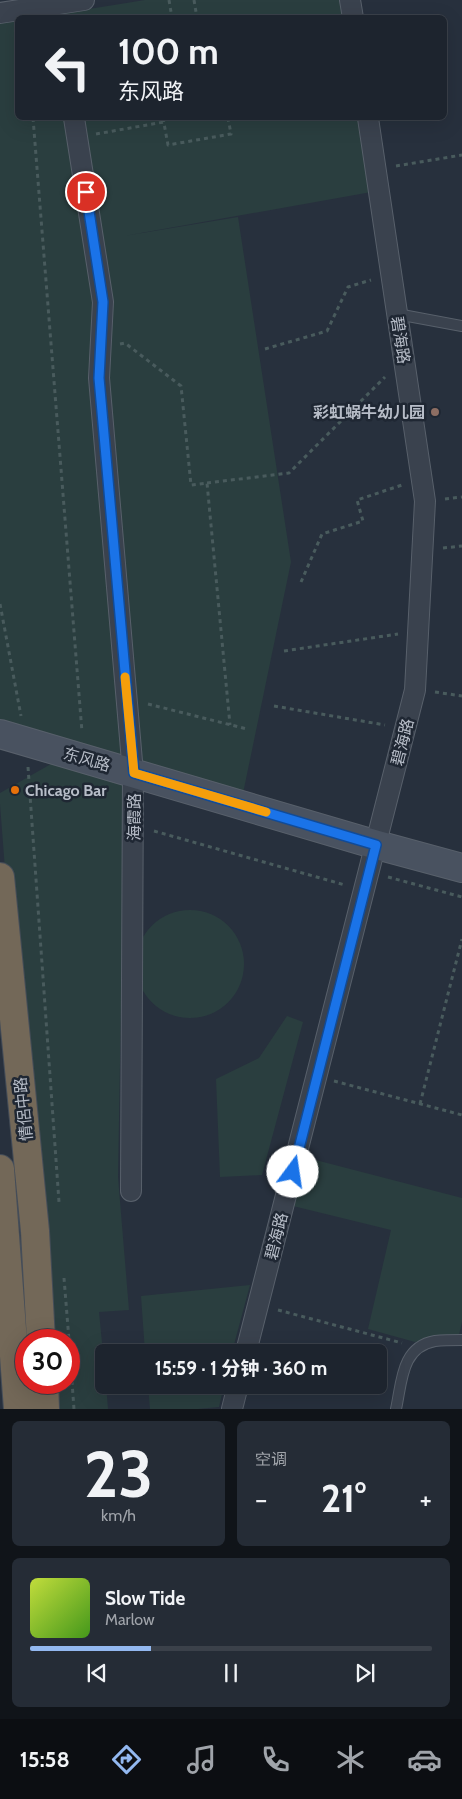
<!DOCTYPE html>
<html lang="zh">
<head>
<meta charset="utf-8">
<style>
	:root { --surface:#1d242e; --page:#252c36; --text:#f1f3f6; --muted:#a0a4aa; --line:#3b414a; --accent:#93b8f0 }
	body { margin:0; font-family:Cabin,"Noto Sans SC",sans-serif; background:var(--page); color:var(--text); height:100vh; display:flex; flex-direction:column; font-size:19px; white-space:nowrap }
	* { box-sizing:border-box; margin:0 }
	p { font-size:16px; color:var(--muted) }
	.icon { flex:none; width:28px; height:28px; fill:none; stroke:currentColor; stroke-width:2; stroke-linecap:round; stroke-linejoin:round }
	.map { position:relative; height:1409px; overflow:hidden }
	.drawer { display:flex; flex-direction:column; gap:12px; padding:12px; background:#101419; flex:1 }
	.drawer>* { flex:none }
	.hud { position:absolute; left:15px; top:15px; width:432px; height:105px; border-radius:8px; box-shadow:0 5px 20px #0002,0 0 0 1px var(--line); background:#1d242e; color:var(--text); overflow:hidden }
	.speed { position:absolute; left:15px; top:1329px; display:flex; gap:10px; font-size:25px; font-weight:700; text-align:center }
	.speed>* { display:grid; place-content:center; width:65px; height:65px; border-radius:50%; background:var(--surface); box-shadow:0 5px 20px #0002,0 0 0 1px var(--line); line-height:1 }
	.speed .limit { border:8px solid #d22; background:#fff; color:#111 }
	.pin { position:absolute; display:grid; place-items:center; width:42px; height:42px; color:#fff; margin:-21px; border:2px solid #fff; border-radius:50%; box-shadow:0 1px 5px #0007 }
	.me { position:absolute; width:55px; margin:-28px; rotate:14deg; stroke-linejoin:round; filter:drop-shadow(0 0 4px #0008) }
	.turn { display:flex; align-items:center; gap:18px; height:105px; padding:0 20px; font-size:22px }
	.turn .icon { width:65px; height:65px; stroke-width:2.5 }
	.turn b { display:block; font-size:35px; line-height:42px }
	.big { font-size:38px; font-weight:700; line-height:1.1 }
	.drawer .tile { flex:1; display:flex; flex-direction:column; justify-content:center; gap:8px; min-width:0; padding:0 18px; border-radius:8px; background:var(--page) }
	.drawer .dial { align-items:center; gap:0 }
	.dial b { font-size:65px; line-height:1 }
	.song { display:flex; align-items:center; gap:15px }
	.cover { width:60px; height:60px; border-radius:8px; background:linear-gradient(135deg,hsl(70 70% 55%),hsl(100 70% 35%)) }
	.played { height:5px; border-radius:2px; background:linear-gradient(90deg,var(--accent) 30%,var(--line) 30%) }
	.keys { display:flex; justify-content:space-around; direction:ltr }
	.heat { display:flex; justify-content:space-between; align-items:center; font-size:28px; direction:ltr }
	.drawer .tiles { flex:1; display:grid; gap:12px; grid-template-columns:1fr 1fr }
	.tile:last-child { grid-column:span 2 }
	.trip { position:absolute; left:95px; top:1344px; width:292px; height:50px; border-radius:8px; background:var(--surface); box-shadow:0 5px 20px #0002,0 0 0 1px var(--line); font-weight:700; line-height:50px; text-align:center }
	.dock { display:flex; height:80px; justify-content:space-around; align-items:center; background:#0c0e12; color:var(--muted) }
	.dock .icon { width:35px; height:35px }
	.dock .current { color:var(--accent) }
	.dock b { font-size:22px; color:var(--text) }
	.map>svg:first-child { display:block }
	.green { fill:#2a3e3f }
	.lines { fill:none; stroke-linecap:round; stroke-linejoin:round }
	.lane-casing { stroke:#58606b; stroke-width:12 }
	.street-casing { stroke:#58606b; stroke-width:22 }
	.secondary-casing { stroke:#58606b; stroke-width:30 }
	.highway-casing { stroke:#454d58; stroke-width:30 }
	.path { stroke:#495b5d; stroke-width:3; stroke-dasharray:4 4; stroke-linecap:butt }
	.lane { stroke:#3a424e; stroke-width:10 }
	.street { stroke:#3a424e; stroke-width:20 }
	.secondary { stroke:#495260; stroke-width:28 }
	.highway { stroke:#736858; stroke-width:28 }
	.route-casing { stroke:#114b97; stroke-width:12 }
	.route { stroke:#1a73e8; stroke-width:9 }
	.slow { stroke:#f59e0b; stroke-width:9 }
	.education-dot { fill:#8d6e63; stroke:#1f2733; stroke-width:2 }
	.food-dot { fill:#e8710a; stroke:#1f2733; stroke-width:2 }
	.labels { text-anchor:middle; stroke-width:5; stroke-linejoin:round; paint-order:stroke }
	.street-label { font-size:16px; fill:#b7bdc8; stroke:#1f2733 }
	.poi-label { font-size:16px; font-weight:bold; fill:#b7bdc8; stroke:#1f2733; text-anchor:end }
</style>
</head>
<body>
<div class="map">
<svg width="462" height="1409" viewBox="0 0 462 1409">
	<rect width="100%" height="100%" fill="#27303d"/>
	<path class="green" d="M 145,0 L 348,0 L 351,17 L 59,18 L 58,14 Z
		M 56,6 L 58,17 L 18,18 L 18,118 L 73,118 L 100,302 L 132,771 L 0,733 L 0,16 Z
		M 76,118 L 366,118 L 377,191 L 124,236 L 238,217 L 291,562 L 241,803 L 134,772 Z
		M 58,760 L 125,781 L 118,1177 L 129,1310 L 99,1312 L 104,1363 L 104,1385 L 106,1385 L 108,1409 L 47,1409 L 45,1383 L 69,1382 L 69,1340 L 41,1340 L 0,804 L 0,793 Z
		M136 964a54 54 0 1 1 108 0a54 54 0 1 1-108 0Z
		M 287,1016 L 303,1022 L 262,1175 L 220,1177 L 216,1079 L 259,1058 Z
		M 304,1157 L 462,1198 L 462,1322 L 459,1335 L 415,1342 L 368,1329 L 391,1230 L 293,1206 Z
		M 250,1285 L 232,1352 L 145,1352 L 141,1296 Z
		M 148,1385 L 224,1385 L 219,1407 L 198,1409 L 150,1409 Z"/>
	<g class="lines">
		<defs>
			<path id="lane" d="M 397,314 L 462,326
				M 396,1409 C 402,1382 401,1347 435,1341 C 444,1340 453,1340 462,1340"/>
			<path id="street" d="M 350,0 L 353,18
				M 0,13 L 84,0
				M 74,118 L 103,302 L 99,378 L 133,773 L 131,1191
				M 246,1352 L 415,690 L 425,501 L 368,118
				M 232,1409 L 238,1385"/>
			<path id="secondary" d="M 0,734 L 377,845 L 462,868"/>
			<path id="highway" d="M 0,877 L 35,1231 L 41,1340
				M 0,1169 L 18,1409
				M 44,1382 L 45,1409"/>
		</defs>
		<use href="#lane" class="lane-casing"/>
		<use href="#street" class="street-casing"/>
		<use href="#secondary" class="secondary-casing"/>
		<use href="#highway" class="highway-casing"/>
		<path class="path" d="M 169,0 L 172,18
			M 194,0 L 197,18
			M 33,118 L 82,732
			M 163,118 L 168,145 L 231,134 L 228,118
			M 96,134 L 164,122
			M 396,166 L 462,155
			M 120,344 L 125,343 L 181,386 L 191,485 L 207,483 L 230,725
			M 265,349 L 327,331 L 348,287 L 371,280
			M 207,483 L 289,473 L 385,377
			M 445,499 L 462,497
			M 443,548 L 462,546
			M 301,582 L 322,534 L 363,521 L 357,500 L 402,485
			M 0,604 L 21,716
			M 284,651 L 398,634
			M 435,692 L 462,696
			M 148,704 L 247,729
			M 274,706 L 385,725
			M 28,767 L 59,1202
			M 154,831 L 345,885
			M 388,877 L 462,897
			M 334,1081 L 462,1115
			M 420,1104 L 462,939
			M 64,1278 L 69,1340
			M 278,1310 L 402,1343
			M 69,1341 L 74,1409"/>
		<use href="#lane" class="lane"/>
		<use href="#street" class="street"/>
		<use href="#secondary" class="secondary"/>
		<use href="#highway" class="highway"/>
	</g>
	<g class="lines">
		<defs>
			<path id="route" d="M 86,192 L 103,302 L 99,378 L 134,773 L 376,845 L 293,1172"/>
		</defs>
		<use href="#route" class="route-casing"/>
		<use href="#route" class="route"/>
		<path class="slow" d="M 125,677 L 134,773 L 266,812"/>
	</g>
	<circle class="education-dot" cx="435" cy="412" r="5"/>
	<circle class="food-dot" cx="15" cy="790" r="5"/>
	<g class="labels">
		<g class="street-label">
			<text transform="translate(401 340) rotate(81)" y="6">碧海路</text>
			<text transform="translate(402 742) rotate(-76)" y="6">碧海路</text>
			<text transform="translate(87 759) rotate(16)" y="6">东风路</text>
			<text transform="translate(134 817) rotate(-90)" y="6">海霞路</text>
			<text transform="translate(23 1109) rotate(-96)" y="6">情侶中路</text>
			<text transform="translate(276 1236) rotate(-76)" y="6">碧海路</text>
		</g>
		<g class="poi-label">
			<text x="425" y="418">彩虹蜗牛幼儿园</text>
			<text x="25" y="796" text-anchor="start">Chicago Bar</text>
		</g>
	</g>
</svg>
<div class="speed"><div class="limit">30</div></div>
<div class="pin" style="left:86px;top:192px;background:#d93025"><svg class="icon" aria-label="arrive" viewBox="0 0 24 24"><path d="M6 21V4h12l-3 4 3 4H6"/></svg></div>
<svg class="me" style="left:293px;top:1172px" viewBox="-20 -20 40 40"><circle r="19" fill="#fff"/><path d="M0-13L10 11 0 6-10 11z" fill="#1a73e8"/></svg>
<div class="trip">15:59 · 1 分钟 · 360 m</div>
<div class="hud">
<div class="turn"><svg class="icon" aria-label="left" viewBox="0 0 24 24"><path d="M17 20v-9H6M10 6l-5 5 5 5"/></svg><div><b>100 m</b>东风路</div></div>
</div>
</div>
<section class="drawer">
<div class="tiles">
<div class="tile dial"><b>23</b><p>km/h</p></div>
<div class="tile"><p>空调</p>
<div class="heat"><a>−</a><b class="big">21°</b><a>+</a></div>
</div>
<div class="tile">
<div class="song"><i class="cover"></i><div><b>Slow Tide</b><p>Marlow</p></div></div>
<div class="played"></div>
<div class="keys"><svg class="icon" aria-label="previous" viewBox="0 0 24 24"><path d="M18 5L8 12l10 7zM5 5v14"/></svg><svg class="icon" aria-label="pause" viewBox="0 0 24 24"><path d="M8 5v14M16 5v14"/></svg><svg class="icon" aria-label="next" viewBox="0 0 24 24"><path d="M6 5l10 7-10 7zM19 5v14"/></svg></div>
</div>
</div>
</section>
<nav class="dock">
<b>15:58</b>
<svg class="icon current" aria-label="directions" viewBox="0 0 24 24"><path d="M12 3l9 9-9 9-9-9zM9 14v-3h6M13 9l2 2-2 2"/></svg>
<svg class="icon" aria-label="music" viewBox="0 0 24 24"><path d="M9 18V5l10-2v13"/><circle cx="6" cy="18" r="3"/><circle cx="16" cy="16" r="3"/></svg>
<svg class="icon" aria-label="phone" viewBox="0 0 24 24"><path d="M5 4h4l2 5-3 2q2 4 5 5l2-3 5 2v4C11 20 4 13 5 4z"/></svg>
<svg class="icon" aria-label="climate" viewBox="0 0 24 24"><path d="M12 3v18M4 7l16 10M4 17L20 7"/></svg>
<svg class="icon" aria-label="car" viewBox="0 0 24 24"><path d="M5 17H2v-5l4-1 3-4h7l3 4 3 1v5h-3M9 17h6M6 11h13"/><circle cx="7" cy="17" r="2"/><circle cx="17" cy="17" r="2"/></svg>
</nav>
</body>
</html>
